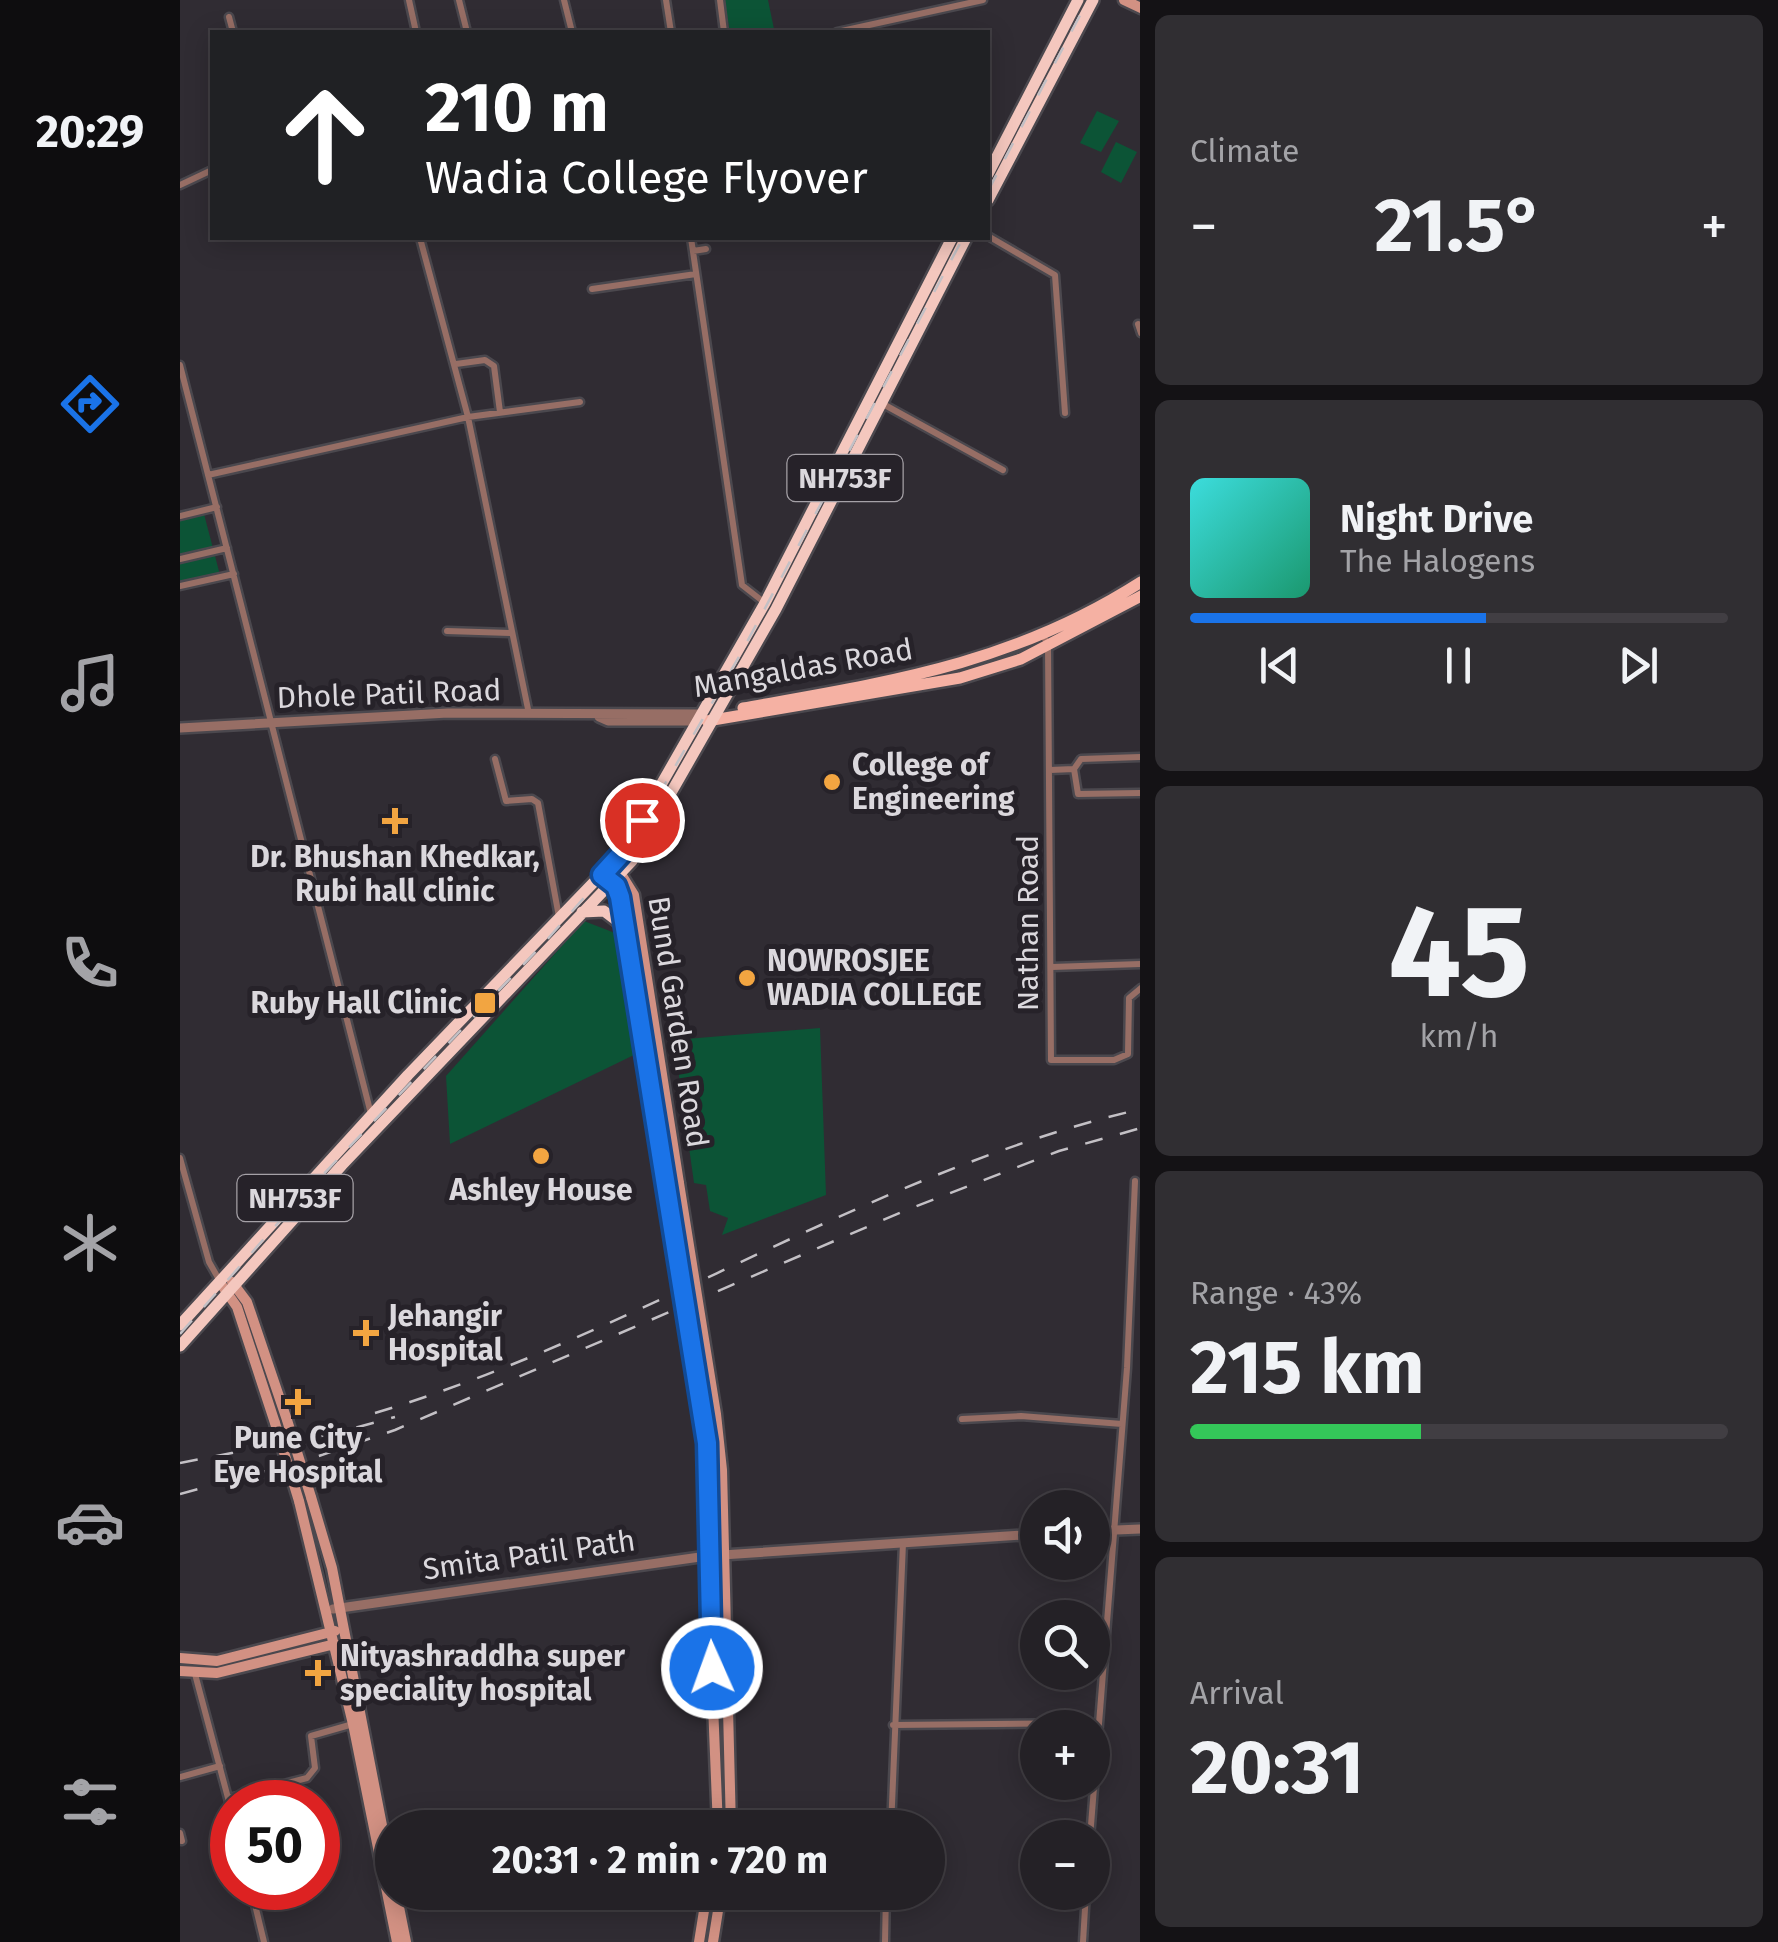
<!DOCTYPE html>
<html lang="en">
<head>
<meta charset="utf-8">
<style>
	:root { --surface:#242126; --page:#302e32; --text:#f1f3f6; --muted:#a3a3a7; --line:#413e43; --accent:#1a73e8 }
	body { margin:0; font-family:"Fira Sans",sans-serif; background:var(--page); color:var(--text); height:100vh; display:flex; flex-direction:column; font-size:38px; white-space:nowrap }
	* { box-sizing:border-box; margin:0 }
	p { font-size:32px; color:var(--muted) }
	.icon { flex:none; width:55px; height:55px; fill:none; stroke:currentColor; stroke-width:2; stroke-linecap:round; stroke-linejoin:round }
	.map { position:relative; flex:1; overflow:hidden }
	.side { display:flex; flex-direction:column; gap:15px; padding:15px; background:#141215; width:638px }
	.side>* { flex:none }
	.banner { position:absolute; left:30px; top:30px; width:780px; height:210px; border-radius:0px; box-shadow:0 5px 25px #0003,0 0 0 2px var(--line); background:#202124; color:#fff; overflow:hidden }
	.tools { position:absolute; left:840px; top:1490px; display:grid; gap:20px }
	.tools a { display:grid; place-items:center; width:90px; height:90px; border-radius:50%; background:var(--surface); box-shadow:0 5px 25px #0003,0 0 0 2px var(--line); font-size:50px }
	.speed { position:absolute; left:30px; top:1780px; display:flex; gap:20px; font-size:50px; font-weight:700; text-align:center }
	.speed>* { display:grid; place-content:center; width:130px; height:130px; border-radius:50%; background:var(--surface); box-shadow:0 5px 25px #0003,0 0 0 2px var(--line); line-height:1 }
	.speed .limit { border:15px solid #d22; background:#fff; color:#111 }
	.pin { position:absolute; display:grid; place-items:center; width:85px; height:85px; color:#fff; margin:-42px; border:5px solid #fff; border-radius:50%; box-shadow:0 2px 10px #0007 }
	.me { position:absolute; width:110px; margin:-55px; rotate:358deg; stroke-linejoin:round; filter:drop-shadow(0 0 8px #0008) }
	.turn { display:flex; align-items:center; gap:35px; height:210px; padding:0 50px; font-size:45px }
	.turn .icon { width:130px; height:130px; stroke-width:2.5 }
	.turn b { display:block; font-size:70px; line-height:85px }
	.big { font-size:75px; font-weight:700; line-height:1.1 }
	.side .card { flex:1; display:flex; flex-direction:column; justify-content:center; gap:15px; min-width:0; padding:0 35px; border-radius:15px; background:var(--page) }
	.side .dial { align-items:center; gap:0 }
	.dial b { font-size:130px; line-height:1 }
	.song { display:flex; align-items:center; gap:30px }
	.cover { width:120px; height:120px; border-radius:15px; background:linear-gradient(135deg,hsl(180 70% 55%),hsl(160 70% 35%)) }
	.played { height:10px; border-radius:5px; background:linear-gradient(90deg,var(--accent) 55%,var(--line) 55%) }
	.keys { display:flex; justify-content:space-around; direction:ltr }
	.heat { display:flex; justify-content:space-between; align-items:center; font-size:55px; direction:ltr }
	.charge { height:15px; border-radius:8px; background:linear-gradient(90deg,#34c759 43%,var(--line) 0) }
	.trip { position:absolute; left:195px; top:1810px; width:570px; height:100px; border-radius:50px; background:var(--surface); box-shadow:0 5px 25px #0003,0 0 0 2px var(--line); font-weight:700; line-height:100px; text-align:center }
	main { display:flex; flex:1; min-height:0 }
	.dock { display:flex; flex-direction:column; width:180px; justify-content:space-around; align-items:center; background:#0e0d0f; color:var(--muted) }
	.dock .icon { width:70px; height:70px }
	.dock .selected { color:var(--accent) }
	.dock b { font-size:45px; color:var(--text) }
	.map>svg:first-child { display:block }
	.green { fill:#0c5436 }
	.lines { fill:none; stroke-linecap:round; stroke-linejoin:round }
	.minor-casing { stroke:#4b484e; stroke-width:11 }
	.tertiary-casing { stroke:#4b484e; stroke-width:14 }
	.secondary-casing { stroke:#4b484e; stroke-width:15 }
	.primary-casing { stroke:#4b484e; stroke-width:16 }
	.trunk-casing { stroke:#4b484e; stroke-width:16 }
	.minor { stroke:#976e65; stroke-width:6 }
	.tertiary { stroke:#976e65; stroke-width:9 }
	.secondary { stroke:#d29183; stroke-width:10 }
	.primary { stroke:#f5b1a3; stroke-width:11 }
	.trunk { stroke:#f4c7be; stroke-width:11 }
	.rail { stroke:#c3c0c5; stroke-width:2.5; stroke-dasharray:18 18; stroke-linecap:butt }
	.secondary-bridge-casing { stroke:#4b484e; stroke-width:15; stroke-linecap:butt }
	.secondary-bridge { stroke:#d29183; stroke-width:10 }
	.route-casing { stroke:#114b97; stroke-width:25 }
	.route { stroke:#1a73e8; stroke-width:18 }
	.poi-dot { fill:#f2a541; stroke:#262229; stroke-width:4 }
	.labels { text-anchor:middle; stroke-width:10; stroke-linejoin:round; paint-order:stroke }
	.shield { fill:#262229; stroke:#a5a1a7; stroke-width:2.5 }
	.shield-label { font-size:28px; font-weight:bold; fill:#dbd8dd }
	.street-label { font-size:30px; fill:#dbd8dd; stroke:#262229 }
	.poi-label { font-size:30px; font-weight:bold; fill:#dbd8dd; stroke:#262229; text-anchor:start }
</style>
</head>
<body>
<main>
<nav class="dock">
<b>20:29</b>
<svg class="icon selected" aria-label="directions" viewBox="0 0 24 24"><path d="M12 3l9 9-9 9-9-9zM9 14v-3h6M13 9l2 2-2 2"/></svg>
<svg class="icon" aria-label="music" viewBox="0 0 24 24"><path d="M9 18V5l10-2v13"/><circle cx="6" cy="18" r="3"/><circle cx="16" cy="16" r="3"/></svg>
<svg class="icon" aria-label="phone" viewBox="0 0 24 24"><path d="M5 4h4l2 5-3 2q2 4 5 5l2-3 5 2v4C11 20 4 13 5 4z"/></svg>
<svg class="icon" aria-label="climate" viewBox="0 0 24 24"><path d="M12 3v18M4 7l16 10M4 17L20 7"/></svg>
<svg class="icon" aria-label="car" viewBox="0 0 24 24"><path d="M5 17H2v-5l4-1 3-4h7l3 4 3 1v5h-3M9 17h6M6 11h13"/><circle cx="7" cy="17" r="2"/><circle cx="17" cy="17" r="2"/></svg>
<svg class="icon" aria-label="filters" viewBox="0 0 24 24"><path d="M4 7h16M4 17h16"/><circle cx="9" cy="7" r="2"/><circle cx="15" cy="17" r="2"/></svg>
</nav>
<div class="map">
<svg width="961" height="1942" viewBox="0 0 961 1942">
	<rect width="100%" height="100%" fill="#302c33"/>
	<path class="green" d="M 544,0 L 588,0 L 594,29 L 550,32 Z
		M 917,111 L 939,121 L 921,152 L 900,143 Z
		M 936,142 L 957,152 L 941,183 L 921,172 Z
		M 24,514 L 40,575 L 0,585 L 0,520 Z
		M 404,921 L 435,933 L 454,1055 L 270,1144 L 266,1076 Z
		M 640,1028 L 646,1195 L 542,1235 L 548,1218 L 530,1211 L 526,1185 L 514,1183 L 494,1040 Z"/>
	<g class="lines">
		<defs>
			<path id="minor" d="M 229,0 L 236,32
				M 279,0 L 287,32
				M 384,0 L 392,32
				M 486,0 L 491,32
				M 540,0 L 544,32
				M 49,17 L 53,32
				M 657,32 L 803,0
				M 0,185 L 32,170
				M 808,236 L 875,275 L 885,413
				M 240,238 L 288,417 L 349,714
				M 511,238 L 562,585 L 585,603
				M 513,251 L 526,249
				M 412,289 L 516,274
				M 958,324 L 961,333
				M 276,364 L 305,360 L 314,366 L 320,412
				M 0,365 L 191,1114
				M 703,404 L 823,470
				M 28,475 L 288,417 L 400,402
				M 0,516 L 37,507
				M 0,559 L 47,548
				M 0,586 L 54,574
				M 267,631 L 331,633
				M 863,635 L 868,645 L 871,1060 L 934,1060 L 948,1054 L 949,998 L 961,988
				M 961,757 L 901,759 L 894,769 L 898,794 L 961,793
				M 315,759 L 326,801 L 352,799 L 358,803 L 379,917
				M 870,770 L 894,769
				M 872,967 L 961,964
				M 0,1158 L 29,1262 L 41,1283
				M 782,1419 L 841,1416 L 942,1424
				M 15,1674 L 52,1813
				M 713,1725 L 918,1723
				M 0,1777 L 40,1766
				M 49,1798 L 127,1778 L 135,1768 L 131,1736 L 173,1724
				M 711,1828 L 723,1543
				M 0,1833 L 2,1841
				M 910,1838 L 947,1368 L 955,1181
				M 71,1888 L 84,1942
				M 705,1942 L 706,1892
				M 903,1942 L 906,1892"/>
			<path id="tertiary" d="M 419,717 L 428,721 L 516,721
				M 0,728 L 268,713 L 520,714
				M 912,1531 L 961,1529
				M 153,1609 L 527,1556 L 858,1534"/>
			<path id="secondary" d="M 944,0 L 961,8
				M 434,863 L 454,895 L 499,1183
				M 422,875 L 436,886 L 441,897 L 485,1184
				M 52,1282 L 67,1302 L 107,1420
				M 41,1284 L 57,1307 L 95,1423
				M 536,1414 L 542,1470 L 551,1828
				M 523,1416 L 529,1470 L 527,1556 L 538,1828
				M 131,1497 L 152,1568 L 212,1877
				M 119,1501 L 173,1724 L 217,1942
				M 0,1658 L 37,1661 L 155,1631
				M 0,1671 L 37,1673 L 155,1644
				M 216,1892 L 226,1942
				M 519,1942 L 527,1892
				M 533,1942 L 541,1892"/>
			<path id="primary" d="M 563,708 C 709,682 833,664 961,582
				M 527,721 L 780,678 L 841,659 L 961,596"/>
			<path id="trunk" d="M 808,174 L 898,0
				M 808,200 L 913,0
				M 402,912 L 424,911 L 445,927
				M 0,1325 L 228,1075 L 442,853 L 585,603 L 772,238
				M 0,1346 L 162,1165 L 452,861 L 596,609 L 786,238"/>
		</defs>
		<use href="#minor" class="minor-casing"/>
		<use href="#tertiary" class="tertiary-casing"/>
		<use href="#secondary" class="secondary-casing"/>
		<use href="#primary" class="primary-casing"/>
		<use href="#trunk" class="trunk-casing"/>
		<use href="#minor" class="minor"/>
		<use href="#tertiary" class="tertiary"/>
		<use href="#secondary" class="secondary"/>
		<use href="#primary" class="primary"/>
		<use href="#trunk" class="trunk"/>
		<path class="rail" d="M 808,191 L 908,0
			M 0,1334 L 113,1206 L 365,942 L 447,849 L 560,655 L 783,238
			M 195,1413 C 459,1334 691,1172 961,1109
			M 0,1463 L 156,1433 L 215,1417
			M 0,1494 L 130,1459 L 215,1430 L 724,1211 L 879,1151 L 961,1128"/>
		<defs>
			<path id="secondary-bridge" d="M 499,1183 L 536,1414
				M 485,1184 L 523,1416
				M 107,1420 L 131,1497
				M 95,1423 L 119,1501"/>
		</defs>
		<use href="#secondary-bridge" class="secondary-bridge-casing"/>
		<use href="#secondary-bridge" class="secondary-bridge"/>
	</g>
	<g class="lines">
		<defs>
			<path id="route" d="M 462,820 L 442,853 L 422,875 L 436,886 L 440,897 L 527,1443 L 532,1668"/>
		</defs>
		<use href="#route" class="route-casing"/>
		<use href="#route" class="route"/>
	</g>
	<g class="poi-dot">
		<circle cx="652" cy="782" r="10"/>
		<path d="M210 806h10v10h10v10h-10v10h-10v-10h-10v-10h10z"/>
		<circle cx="567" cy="978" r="10"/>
		<rect x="293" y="991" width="24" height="24" rx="5"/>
		<circle cx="361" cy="1156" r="10"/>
		<path d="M181 1318h10v10h10v10h-10v10h-10v-10h-10v-10h10z"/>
		<path d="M113 1387h10v10h10v10h-10v10h-10v-10h-10v-10h10z"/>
		<path d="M133 1658h10v10h10v10h-10v10h-10v-10h-10v-10h10z"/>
	</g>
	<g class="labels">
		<g class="shield">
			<rect x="607.5" y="455" width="115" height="46" rx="8"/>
			<rect x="57.5" y="1175" width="115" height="46" rx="8"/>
		</g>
		<g class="shield-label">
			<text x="665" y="488">NH753F</text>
			<text x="115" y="1208">NH753F</text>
		</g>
		<g class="street-label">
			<text transform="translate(623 668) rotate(-10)" y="10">Mangaldas Road</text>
			<text transform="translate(209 694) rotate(-2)" y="10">Dhole Patil Road</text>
			<text transform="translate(848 923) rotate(-90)" y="10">Nathan Road</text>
			<text transform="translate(498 1022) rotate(81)" y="10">Bund Garden Road</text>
			<text transform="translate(349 1555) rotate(-8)" y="10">Smita Patil Path</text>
		</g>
		<g class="poi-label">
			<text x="672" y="775">College of<tspan x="672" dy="34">Engineering</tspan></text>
			<text x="215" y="867" text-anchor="middle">Dr. Bhushan Khedkar,<tspan x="215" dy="34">Rubi hall clinic</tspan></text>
			<text x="587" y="971">NOWROSJEE<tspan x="587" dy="34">WADIA COLLEGE</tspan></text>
			<text x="282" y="1013" text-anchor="end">Ruby Hall Clinic</text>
			<text x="361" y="1200" text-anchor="middle">Ashley House</text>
			<text x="208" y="1326">Jehangir<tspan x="208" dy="34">Hospital</tspan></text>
			<text x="118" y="1448" text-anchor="middle">Pune City<tspan x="118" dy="34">Eye Hospital</tspan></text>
			<text x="160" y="1666">Nityashraddha super<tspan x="160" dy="34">speciality hospital</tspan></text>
		</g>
	</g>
</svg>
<div class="tools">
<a><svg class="icon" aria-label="sound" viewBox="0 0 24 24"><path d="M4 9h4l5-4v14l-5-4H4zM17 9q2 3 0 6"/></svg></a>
<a><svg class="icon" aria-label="search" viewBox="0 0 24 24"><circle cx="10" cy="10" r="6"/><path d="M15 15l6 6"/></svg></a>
<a>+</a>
<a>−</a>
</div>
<div class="speed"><div class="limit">50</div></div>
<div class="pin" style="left:462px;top:820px;background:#d93025"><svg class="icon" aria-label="arrive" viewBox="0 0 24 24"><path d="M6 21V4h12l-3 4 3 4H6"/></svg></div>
<svg class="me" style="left:532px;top:1668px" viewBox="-20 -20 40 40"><circle r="17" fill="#1a73e8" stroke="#fff" stroke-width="3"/><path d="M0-11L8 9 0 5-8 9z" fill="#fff"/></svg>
<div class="trip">20:31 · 2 min · 720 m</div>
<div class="banner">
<div class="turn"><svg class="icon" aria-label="ahead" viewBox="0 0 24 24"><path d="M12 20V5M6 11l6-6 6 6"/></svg><div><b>210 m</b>Wadia College Flyover</div></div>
</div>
</div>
<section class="side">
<div class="card"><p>Climate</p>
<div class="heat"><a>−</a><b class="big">21.5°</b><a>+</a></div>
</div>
<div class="card">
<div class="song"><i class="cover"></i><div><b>Night Drive</b><p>The Halogens</p></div></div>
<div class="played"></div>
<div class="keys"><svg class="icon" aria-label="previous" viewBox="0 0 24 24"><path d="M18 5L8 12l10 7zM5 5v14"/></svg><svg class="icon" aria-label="pause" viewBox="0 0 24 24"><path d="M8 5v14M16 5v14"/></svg><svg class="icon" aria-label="next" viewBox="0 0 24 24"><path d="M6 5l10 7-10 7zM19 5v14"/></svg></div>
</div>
<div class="card dial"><b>45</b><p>km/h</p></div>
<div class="card"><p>Range · 43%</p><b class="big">215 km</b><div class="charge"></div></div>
<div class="card"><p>Arrival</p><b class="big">20:31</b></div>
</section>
</main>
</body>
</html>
